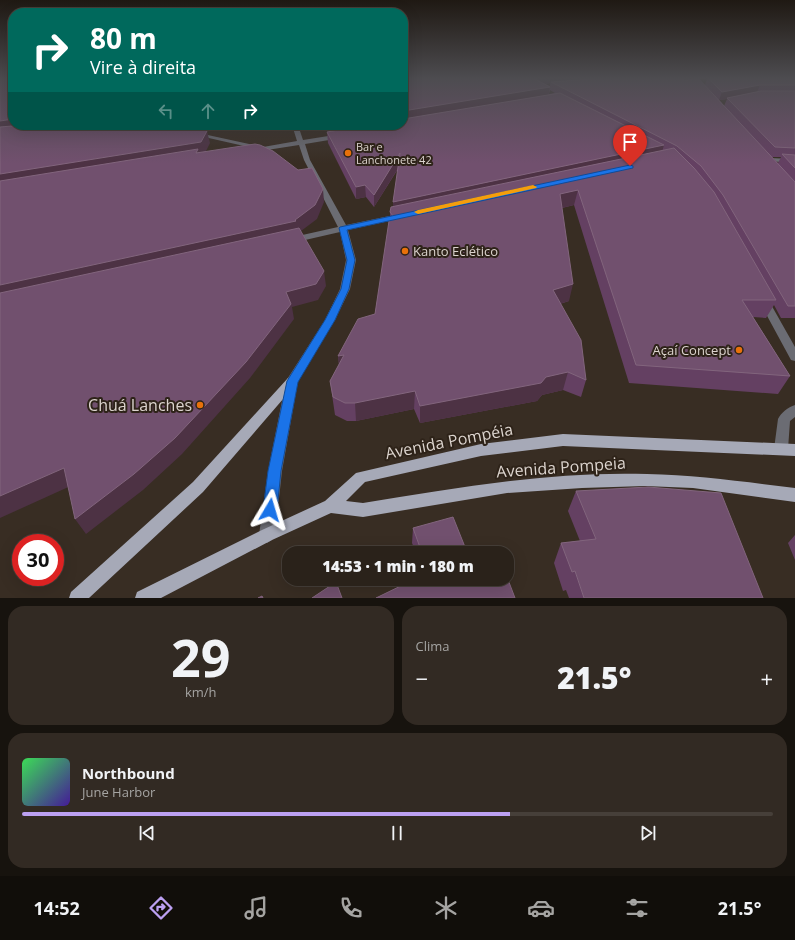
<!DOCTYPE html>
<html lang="pt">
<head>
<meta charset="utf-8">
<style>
	:root { --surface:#2a221a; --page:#322a23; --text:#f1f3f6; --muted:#a5a4a2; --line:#463f39; --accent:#bca0f2 }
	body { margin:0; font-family:"Open Sans",sans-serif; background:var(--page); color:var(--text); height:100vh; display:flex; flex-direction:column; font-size:15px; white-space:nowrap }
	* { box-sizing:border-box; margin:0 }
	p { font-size:13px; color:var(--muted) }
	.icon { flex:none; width:22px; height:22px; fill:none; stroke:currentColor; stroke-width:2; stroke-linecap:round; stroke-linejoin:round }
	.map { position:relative; height:598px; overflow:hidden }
	.side { display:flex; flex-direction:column; gap:8px; padding:8px; background:#17130e; flex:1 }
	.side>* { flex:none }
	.guide { position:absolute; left:8px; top:8px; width:400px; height:122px; border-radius:16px; box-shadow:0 4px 16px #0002,0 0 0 1px var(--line); background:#00695c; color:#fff; overflow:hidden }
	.speed { position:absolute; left:12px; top:534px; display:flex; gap:8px; font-size:20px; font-weight:700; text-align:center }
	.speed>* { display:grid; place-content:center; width:52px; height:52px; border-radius:50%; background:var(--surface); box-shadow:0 4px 16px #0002,0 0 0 1px var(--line); line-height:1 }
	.speed .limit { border:6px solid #d22; background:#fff; color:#111 }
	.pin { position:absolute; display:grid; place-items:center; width:34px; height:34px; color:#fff; margin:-41px -17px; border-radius:50% 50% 50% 0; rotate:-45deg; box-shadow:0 0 4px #0007 }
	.pin .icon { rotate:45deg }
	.me { position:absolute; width:44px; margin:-22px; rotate:7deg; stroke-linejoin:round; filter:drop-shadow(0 0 3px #0008) }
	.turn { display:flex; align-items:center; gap:14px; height:84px; padding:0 16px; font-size:18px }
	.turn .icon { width:52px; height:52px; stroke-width:2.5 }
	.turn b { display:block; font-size:28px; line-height:34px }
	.lanes { display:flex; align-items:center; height:38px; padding:0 16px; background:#0003; justify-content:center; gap:20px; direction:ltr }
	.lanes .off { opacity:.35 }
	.big { font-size:30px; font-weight:800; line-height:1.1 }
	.side .widget { flex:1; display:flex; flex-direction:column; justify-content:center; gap:6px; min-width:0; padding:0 14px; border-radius:16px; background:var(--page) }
	.side .dial { align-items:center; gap:0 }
	.dial b { font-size:52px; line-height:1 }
	.song { display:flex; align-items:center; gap:12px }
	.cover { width:48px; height:48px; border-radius:6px; background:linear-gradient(135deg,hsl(130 70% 55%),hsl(260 70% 35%)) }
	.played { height:4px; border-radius:2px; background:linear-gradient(90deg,var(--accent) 65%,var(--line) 65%) }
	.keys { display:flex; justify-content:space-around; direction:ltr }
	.heat { display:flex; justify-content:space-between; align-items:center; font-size:22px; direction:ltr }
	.side .tiles { flex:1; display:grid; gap:8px; grid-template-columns:1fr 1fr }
	.widget:last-child { grid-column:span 2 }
	.trip { position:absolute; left:282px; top:546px; width:232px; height:40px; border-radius:16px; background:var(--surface); box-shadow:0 4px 16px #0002,0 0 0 1px var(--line); font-weight:800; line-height:40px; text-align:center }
	.menu { display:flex; height:64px; justify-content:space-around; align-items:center; background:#110e0a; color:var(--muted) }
	.menu .icon { width:28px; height:28px }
	.menu .selected { color:var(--accent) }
	.menu b { font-size:18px; color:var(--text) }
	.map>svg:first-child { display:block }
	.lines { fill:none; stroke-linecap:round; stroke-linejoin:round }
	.minor { fill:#6b6c73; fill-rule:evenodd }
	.major { fill:#a6a9b7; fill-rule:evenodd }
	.wall { fill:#644062; fill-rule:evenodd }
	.shaded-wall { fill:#4d3244 }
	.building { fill:#71506e; stroke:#82657d }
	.route { fill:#1a73e8; stroke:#114b97 }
	.slow { fill:#f59e0b }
	.food-dot { fill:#e8710a; stroke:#2e2319; stroke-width:1.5 }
	.labels { text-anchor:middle; stroke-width:4; stroke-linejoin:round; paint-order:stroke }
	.far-poi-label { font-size:11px; fill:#dcd4ce; stroke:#2e2319; text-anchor:start }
	.poi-label { font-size:13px; fill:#dcd4ce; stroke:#2e2319; text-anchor:start }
	.near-poi-label { font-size:16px; fill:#dcd4ce; stroke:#2e2319; text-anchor:end }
	.near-street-label { font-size:16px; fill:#dcd4ce; stroke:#2e2319 }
</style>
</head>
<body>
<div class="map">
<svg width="795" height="598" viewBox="0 0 795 598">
	<rect width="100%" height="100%" fill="#382d23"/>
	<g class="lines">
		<path class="minor" d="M 292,125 L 298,125 L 303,140 L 341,134 L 344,136 L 341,138 L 305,144 L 310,160 L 346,225 L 404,213 L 408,215 L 407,217 L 348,230 L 356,260 L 350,289 L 335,320 L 298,381 L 282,471 L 275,535 L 272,540 L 267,543 L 262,540 L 259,535 L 268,471 L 286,381 L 325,320 L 340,289 L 346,260 L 340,232 L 292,243 L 288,240 L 289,238 L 338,227 L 304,160 L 299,145 L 254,152 L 251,150 L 253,148 L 191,134 L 194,132 L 263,147 L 297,141 Z
			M 769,158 L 795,159 L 795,163 L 767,161 L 766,160 Z
			M 764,298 L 769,301 L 795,347 L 795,361 L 791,360 L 759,301 Z
			M 795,405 L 795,417 L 790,421 L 788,449 L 786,453 L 781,455 L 776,453 L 774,449 L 778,419 C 781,413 788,407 795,405 Z"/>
		<path class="major" d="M 292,377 L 296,378 L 298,381 L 296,384 L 203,492 L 89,598 L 69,598 L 71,592 L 193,482 L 288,378 Z
			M 563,434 L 795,444 L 795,456 L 563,446 L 481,456 L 365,482 L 346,501 L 363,503 C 457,488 551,471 647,474 C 697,475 746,482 795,488 L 795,502 L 693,488 L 645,486 L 582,488 L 507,493 L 363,517 L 331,513 L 272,540 L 161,598 L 135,598 L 137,592 L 262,530 L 325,501 L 356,473 L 481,444 Z"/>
	</g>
	<path class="wall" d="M 403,79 L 684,80 L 705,85 L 707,79 L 795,79 L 795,318 L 781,318 L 774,305 L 766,318 L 753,317 L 790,376 L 778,394 L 629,383 L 574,205 L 562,208 L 569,301 L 560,304 L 586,380 L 581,397 L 563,390 L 542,395 L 537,401 L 420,423 L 414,409 L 356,421 L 347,421 L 335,415 L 330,381 L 339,365 L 338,356 L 375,314 L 390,219 L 390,212 L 393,207 L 393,202 L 398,169 L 374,207 L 366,197 L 356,199 L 328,143 L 327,132 L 403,125 ZM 550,83 L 550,86 L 545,84 ZM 550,90 L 555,93 L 549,94 ZM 727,99 L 724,106 L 719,100 ZM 772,157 L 781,157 L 778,163 Z
		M 576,491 L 763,598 L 569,598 L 566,590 L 563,591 L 554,563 L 561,543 L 580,541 L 568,511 Z
		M 413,528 L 467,552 L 498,553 L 416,553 L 412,543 Z
		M 795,535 L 795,560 L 788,543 Z"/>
	<path class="shaded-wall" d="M 536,79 L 593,79 L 551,82 L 550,83 L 538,85 Z
		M 760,85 L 757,92 L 727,98 L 727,99 L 719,100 L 722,92 Z
		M 550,87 L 548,97 L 403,123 L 403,111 Z
		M 13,119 L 13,125 L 79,125 L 0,133 L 0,121 Z
		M 207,131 L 210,143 L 204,155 L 0,188 L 0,174 Z
		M 664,145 L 661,156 L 393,214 L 393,202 Z
		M 400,153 L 400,165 L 374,207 L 374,195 Z
		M 365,185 L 366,197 L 356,199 L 356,187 Z
		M 323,189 L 324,202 L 317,219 L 297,234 L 0,302 L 0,285 L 295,220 Z
		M 578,190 L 574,205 L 557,209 L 560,194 Z
		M 324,271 L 326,286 L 318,300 L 292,307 L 294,319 L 250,378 L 182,454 L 143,490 L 86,534 L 75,519 L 286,292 Z
		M 573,284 L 569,301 L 549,307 L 553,290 Z
		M 344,355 L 340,374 L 338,356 Z
		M 568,372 L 563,390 L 542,395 L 537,401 L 420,423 L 420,406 Z
		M 415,391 L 414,409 L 356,421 L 355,403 Z
		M 64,468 L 75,484 L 0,518 L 0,496 Z"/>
	<path class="building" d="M 0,79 L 13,79 L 13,119 L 0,121 Z
		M 403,79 L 537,79 L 537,80 L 550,87 L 403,111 Z
		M 592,79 L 683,79 L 684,80 L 699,79 L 795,182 L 795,306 L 788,306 L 723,195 L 701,166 L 677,146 L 551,82 Z
		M 709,79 L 795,79 L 795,85 L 760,85 L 722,92 Z
		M 761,91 L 795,91 L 795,148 L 775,147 L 727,98 Z
		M 560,93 L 664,145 L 393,202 L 400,153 L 374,195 L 365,185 L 356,187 L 327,132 L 367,125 L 403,125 L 403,119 Z
		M 24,125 L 190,125 L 203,127 L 207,131 L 201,142 L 0,174 L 0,127 Z
		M 255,144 L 260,145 L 273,151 L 298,170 L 312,168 L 323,189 L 315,205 L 295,220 L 296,221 L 0,285 L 0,181 L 198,149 L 196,153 Z
		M 674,148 L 694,168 L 714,192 L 776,300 L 742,300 L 790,376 L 636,365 L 578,190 L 560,194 L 573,284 L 553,290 L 581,340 L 586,380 L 568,372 L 546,377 L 541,383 L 420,406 L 415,391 L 355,403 L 345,403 L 333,397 L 330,381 L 344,355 L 338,356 L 358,319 L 375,314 L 389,221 L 393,216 L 390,212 L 391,207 Z
		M 782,154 L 795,155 L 795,168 Z
		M 299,228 L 324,271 L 316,284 L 286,292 L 291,304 L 246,362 L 175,438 L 134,474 L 75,519 L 64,468 L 0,496 L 0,293 Z
		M 648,487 L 721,493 L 763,598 L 584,598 L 575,571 L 572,572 L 561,543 L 596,539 L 576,491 Z
		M 453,517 L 467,552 L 495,546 L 498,553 L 422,553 L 413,528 Z
		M 507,577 L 515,598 L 376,598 L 415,579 L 507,579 Z
		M 336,582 L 342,598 L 312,598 Z
		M 262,596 L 263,598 L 258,598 Z"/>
	<linearGradient id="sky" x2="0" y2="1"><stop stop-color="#1f1913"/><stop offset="0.48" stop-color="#4d4c50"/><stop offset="1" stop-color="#4d4c50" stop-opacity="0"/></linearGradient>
	<rect width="795" height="163" fill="url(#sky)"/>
	<path class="route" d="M 630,165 L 633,166 L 633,168 L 347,230 L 355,260 L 349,289 L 335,320 L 298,382 L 281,471 L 277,510 L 275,514 L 270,516 L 265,514 L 263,510 L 268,471 L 287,381 L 325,320 L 341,289 L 347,260 L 339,228 L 340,227 Z"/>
	<path class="slow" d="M 533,185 L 537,187 L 536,188 L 418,214 L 414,212 L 418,210 Z"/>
	<g class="food-dot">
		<circle cx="348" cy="153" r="4"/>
		<circle cx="405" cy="251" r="4"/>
		<circle cx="739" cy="350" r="4"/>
		<circle cx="200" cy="405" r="4"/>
	</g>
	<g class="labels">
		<g class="far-poi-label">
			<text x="356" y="151">Bar e<tspan x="356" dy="13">Lanchonete 42</tspan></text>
		</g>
		<g class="poi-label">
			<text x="413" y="256">Kanto Eclético</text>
			<text x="731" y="355" text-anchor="end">Açaí Concept</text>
		</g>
		<g class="near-poi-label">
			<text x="192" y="411">Chuá Lanches</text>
		</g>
		<g class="near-street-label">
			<text transform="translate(449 441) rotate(-11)" y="6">Avenida Pompéia</text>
			<text transform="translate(561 467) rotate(-4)" y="6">Avenida Pompeia</text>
		</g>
	</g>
</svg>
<div class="speed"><div class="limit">30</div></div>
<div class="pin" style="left:630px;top:166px;background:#d93025"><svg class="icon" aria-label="arrive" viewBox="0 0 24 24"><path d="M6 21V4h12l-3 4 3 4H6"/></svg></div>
<svg class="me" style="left:270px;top:510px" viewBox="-20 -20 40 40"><path d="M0-17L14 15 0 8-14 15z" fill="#1a73e8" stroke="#fff" stroke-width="4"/></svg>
<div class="trip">14:53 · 1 min · 180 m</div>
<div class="guide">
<div class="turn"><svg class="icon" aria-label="right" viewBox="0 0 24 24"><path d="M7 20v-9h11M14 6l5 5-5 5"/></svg><div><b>80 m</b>Vire à direita</div></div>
<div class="lanes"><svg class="icon off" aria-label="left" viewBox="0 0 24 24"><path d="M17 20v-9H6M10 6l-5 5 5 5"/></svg><svg class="icon off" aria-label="ahead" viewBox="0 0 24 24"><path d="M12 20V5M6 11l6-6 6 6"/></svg><svg class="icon" aria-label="right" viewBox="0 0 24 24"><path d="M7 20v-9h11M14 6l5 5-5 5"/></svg></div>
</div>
</div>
<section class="side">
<div class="tiles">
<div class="widget dial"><b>29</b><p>km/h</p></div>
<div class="widget"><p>Clima</p>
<div class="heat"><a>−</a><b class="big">21.5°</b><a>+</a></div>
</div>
<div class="widget">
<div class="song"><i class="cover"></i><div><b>Northbound</b><p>June Harbor</p></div></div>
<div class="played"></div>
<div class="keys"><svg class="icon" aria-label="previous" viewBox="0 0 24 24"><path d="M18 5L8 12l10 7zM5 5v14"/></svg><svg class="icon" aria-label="pause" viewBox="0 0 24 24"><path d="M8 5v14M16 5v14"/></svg><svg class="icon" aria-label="next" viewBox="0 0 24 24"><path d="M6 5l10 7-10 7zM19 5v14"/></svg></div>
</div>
</div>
</section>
<nav class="menu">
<b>14:52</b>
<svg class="icon selected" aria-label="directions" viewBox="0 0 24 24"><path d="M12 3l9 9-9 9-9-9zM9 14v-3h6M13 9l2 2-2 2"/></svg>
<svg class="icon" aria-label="music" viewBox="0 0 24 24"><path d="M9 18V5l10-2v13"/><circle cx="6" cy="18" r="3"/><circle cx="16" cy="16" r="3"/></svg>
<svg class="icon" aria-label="phone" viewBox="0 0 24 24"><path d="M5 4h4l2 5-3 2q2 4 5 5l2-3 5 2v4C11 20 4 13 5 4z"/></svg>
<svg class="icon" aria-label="climate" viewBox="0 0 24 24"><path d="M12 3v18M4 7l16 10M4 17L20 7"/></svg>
<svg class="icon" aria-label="car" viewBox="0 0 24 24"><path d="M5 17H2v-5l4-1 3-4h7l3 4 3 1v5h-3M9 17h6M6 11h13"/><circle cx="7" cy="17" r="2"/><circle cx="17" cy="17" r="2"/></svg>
<svg class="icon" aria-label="filters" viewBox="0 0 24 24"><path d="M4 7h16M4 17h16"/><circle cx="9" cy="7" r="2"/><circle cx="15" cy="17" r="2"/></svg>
<b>21.5°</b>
</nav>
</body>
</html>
